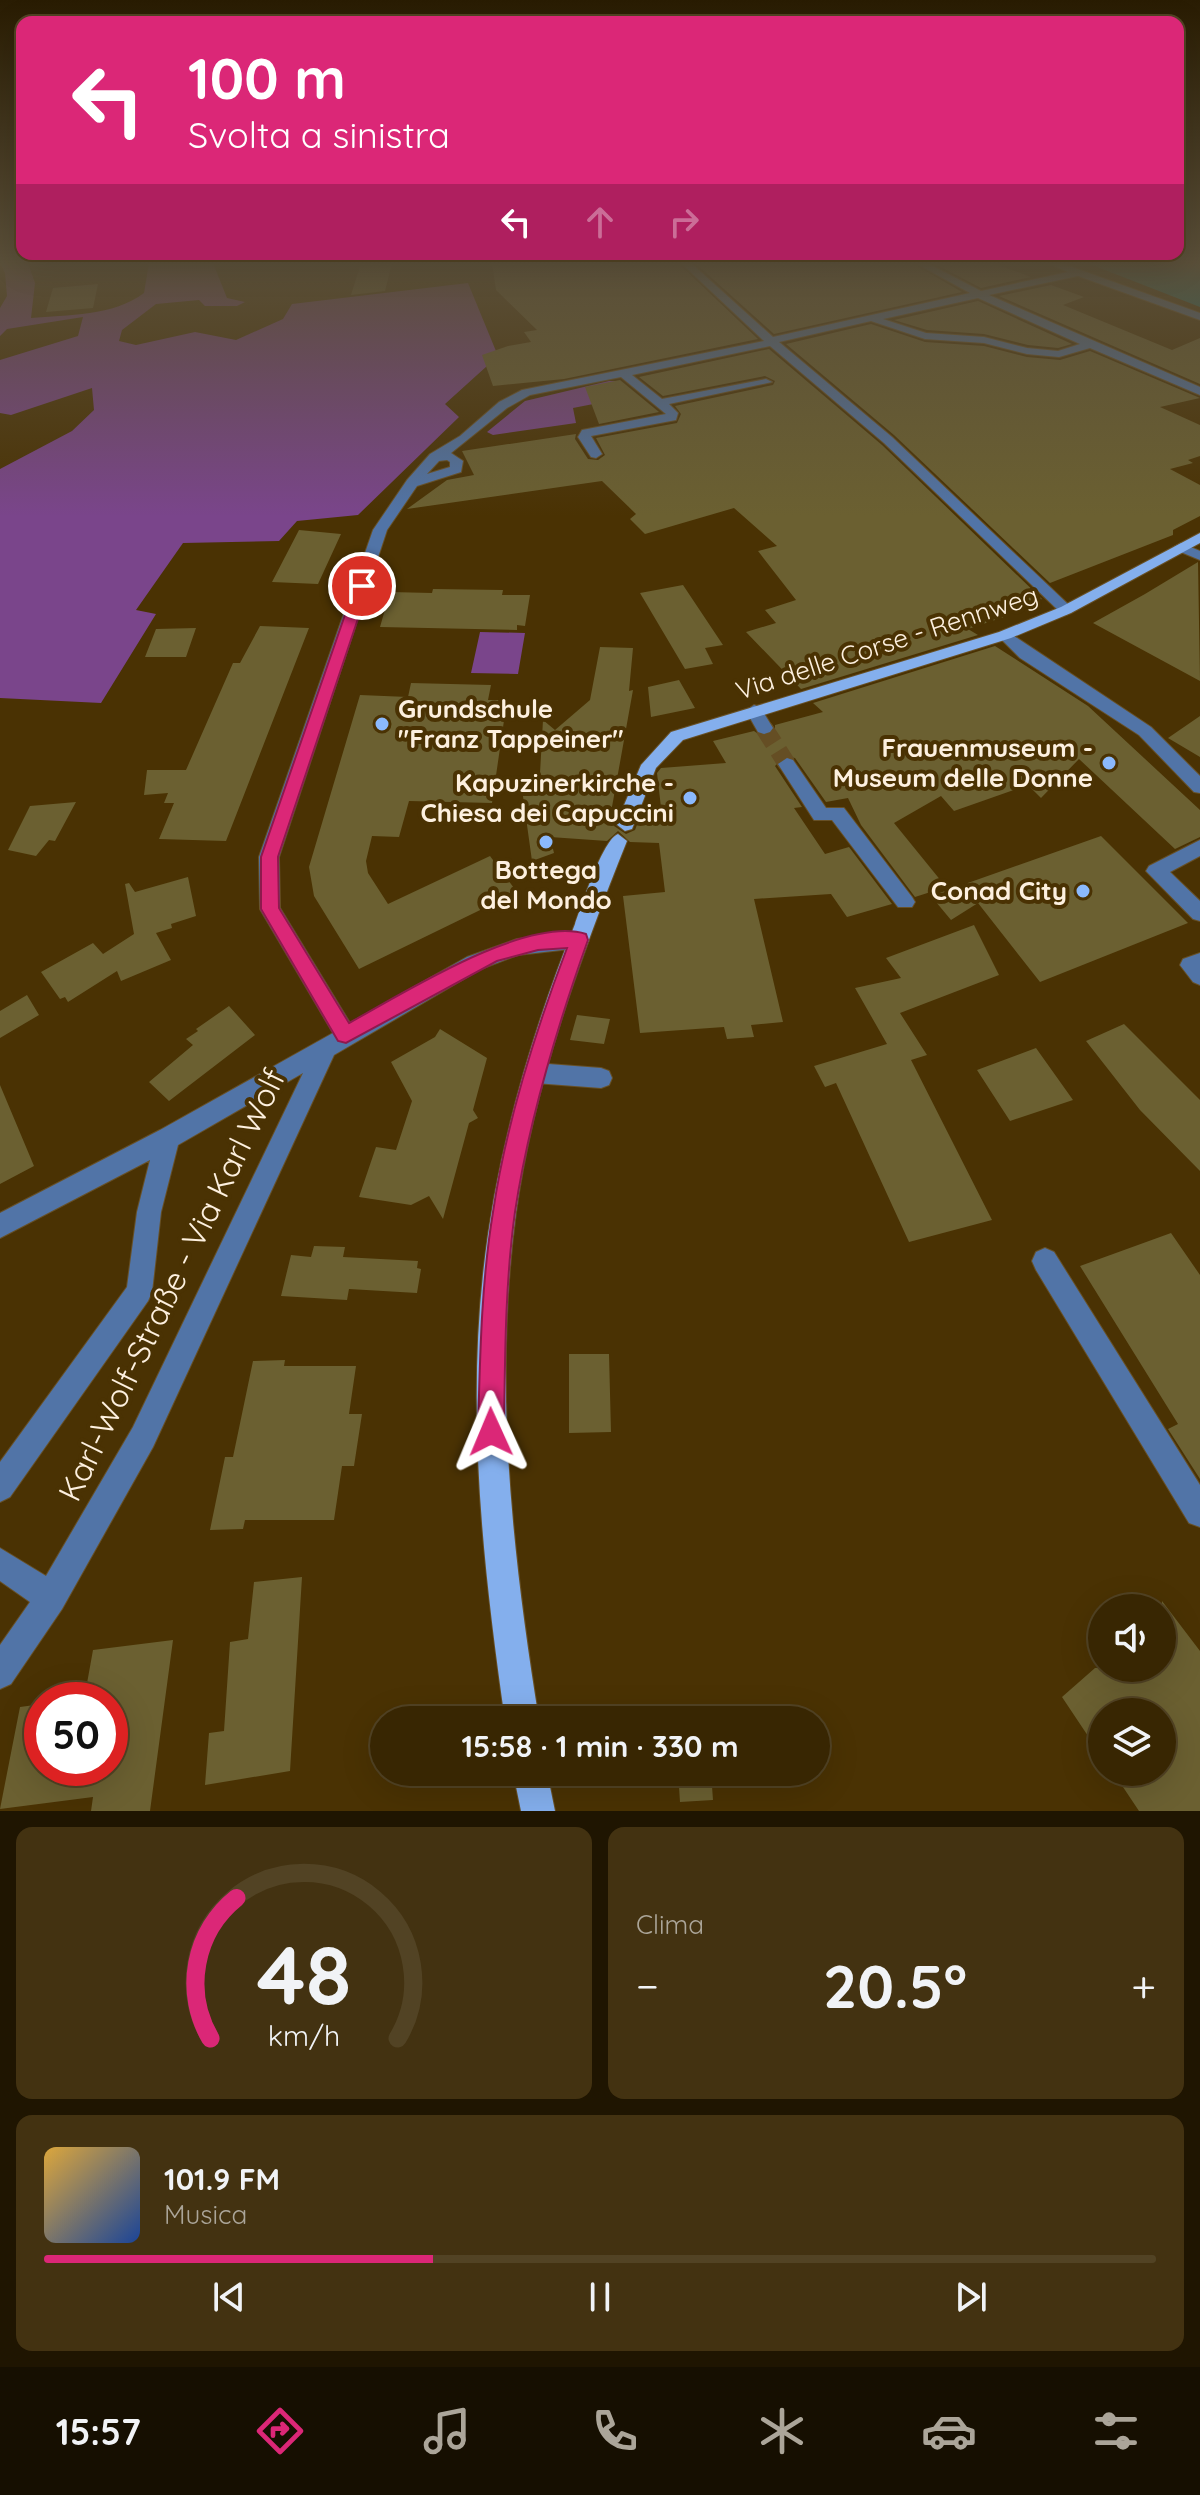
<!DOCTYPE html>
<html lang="it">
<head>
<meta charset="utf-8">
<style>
	:root { --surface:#382602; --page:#433211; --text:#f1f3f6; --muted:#aba599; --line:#524324; --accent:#db2777 }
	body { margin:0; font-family:Quicksand,sans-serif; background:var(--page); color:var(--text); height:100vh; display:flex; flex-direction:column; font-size:30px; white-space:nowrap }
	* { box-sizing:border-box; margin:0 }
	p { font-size:26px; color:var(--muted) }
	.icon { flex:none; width:44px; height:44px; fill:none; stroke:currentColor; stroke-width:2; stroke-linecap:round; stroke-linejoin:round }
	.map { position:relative; height:1811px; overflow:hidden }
	.sheet { display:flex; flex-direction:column; gap:16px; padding:16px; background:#1f1501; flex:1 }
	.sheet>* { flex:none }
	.top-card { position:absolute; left:16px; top:16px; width:1168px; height:244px; border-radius:16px; box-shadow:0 8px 32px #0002,0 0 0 2px var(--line); background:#db2777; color:#fff; overflow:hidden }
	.buttons { position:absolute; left:1088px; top:1594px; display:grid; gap:16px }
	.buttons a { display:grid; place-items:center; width:88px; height:88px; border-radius:50%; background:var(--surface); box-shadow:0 8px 32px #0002,0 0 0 2px var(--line); font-size:40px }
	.speed { position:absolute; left:24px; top:1682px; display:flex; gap:16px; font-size:40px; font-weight:700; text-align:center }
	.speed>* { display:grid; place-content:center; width:104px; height:104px; border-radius:50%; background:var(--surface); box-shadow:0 8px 32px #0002,0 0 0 2px var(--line); line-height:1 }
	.speed .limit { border:12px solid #d22; background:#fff; color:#111 }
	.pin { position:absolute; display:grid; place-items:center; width:68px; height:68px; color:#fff; margin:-34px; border:4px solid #fff; border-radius:50%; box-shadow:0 2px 8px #0007 }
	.me { position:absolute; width:88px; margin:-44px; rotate:359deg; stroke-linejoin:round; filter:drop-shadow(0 0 6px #0008) }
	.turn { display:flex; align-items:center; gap:28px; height:168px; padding:0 40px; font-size:36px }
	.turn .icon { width:104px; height:104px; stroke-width:2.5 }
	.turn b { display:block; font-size:56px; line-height:68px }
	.lanes { display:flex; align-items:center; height:76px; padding:0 40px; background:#0003; justify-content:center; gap:40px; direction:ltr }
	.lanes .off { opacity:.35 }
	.big { font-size:60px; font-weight:800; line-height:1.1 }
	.sheet .tile { flex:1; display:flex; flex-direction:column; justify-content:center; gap:12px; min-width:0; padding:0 28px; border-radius:16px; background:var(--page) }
	.sheet .dial { align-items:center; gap:0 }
	.dial svg { height:208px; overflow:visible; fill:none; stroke:var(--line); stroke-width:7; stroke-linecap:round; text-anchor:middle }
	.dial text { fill:var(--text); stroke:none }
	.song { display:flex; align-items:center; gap:24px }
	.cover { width:96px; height:96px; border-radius:12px; background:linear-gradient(135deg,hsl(40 70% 55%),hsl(220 70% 35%)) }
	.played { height:8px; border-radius:4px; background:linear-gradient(90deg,var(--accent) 35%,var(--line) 35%) }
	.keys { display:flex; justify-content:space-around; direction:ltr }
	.heat { display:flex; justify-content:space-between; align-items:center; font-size:44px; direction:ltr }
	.sheet .tiles { flex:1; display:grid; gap:16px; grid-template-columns:1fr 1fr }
	.tile:last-child { grid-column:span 2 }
	.trip { position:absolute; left:370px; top:1706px; width:460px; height:80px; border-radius:40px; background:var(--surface); box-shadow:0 8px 32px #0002,0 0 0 2px var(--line); font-weight:800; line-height:80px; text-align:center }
	.tab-bar { display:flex; height:128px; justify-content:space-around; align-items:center; background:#160f01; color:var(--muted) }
	.tab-bar .icon { width:56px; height:56px }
	.tab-bar .active { color:var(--accent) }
	.tab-bar b { font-size:36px; color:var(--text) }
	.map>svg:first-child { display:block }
	.green { fill:#7a458b }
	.water { fill:#17797b }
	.building { fill:#6b6031 }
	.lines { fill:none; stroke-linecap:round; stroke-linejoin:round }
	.minor-tunnel { stroke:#654e24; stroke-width:18; stroke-dasharray:18 9; stroke-linecap:butt }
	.minor-casing { stroke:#675026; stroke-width:2 }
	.major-casing { stroke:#675026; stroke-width:2 }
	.minor { fill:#5174a7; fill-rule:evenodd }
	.major { fill:#84afed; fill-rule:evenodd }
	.route { fill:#db2777; stroke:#8e194d; stroke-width:2 }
	.poi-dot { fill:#8bb9fc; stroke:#4a3203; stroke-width:3 }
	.labels { text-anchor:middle; stroke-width:8; stroke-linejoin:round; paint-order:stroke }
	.street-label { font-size:26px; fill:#fdf0df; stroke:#4a3203 }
	.poi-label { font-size:26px; font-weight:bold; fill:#fdf0df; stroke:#4a3203; text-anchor:end }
	.near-street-label { font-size:32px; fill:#fdf0df; stroke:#4a3203 }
</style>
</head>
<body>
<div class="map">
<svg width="1200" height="1811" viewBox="0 0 1200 1811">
	<rect width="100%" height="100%" fill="#4a3203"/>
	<path class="green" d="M 28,263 L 35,283 L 31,318 C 67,315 114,316 144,293 L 149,263 L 213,263 L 227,298 L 245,302 L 237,306 L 205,306 L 199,300 L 156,304 L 122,330 L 119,341 L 136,345 L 195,332 L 236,340 L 283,319 L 292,304 L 468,283 L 498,356 L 445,404 L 459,417 L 358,515 L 297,521 L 279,541 L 183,543 L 136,610 L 156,614 L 101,703 L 0,698 L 0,469 L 72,431 L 94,410 L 92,388 L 11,415 L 0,413 L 0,360 L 78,336 L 83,317 L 7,329 L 0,336 L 0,308 L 7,296 L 5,273 L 0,263 Z
		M 609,381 L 620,381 L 624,398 L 573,408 L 576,423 L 493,435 L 487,432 L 525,401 Z
		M 480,632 L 525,633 L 518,674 L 471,673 Z"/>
	<path class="water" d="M 1087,263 L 1200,263 L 1200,307 Z"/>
	<path class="building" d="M 361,263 L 392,263 L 385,291 L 351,295 Z
		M 492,263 L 678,263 L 758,339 L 564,379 L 493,386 L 482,355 L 508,346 L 531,342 L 524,332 L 537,330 L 496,290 Z
		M 695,263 L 912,263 L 962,292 L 774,334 Z
		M 933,263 L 992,263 L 1031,277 L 981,288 Z
		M 98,284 L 93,308 L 46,312 L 53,288 Z
		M 1051,285 L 1084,297 L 1063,305 L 1172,350 L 1200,338 L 1200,384 L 999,296 Z
		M 978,301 L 1072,344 L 1058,348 L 1028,345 L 984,334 L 927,330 L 894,320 Z
		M 871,324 L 925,342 L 984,346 L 1027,357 L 1060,360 L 1090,351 L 1200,398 L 1160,407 L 1200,425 L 1200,456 L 1188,460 L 1193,463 L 1170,469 L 1200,485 L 1200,516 L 1173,530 L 1173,535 L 1050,583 L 894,435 L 786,344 Z
		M 769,349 L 882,445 L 1042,599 L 1001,612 L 1007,616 L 968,629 L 978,635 L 801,689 L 746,632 L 776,623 L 765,610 L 796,600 L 758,551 L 777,546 L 734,508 L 645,534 L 630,519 L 636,514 L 602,481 L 407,509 L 447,480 L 474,475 L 462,451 L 576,434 L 575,439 L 588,459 L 598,460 L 605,455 L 596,438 L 677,423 L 681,414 L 675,406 L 773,385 L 775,381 L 765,376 L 663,396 L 639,377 Z
		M 620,380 L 659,412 L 599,424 L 585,387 Z
		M 299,530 L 341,534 L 318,584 L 272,582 Z
		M 1198,562 L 1200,681 L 1093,623 L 1145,594 Z
		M 683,585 L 723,645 L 705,648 L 713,664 L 685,669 L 640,593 Z
		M 433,589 L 503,590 L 502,595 L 530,595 L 525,626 L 517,625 L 517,630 L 380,627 L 390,592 L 432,593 Z
		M 260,626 L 309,628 L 226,841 L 159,839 L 174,803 L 164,803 L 168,793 L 144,795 L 147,770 L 186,770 L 233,663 L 240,663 Z
		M 196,628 L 186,657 L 145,657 L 156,629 Z
		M 995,646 L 1088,706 L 1200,810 L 1200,837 L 1175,849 L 1079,759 L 1041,798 L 1028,785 L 954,811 L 941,796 L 894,823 L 946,887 L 915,897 L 861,825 L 848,798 L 826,802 L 795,758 L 785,756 L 775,766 L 802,807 L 794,808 L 825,854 L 849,847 L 892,904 L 847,917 L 831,894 L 754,899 L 783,1022 L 751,1025 L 754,1037 L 727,1039 L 724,1027 L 640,1033 L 623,896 L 665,892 L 659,843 L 630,842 L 618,831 L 607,841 L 550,837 L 554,853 L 532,861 L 522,789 L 537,786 L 539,791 L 543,720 L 555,730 L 590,700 L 600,647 L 633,648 L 629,691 L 633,690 L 610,818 L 615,818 L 614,826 L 626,834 L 635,830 L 640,817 L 662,816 L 657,773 L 661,768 L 726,763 L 713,741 L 754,731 L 763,737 L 771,735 L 775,730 L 775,725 L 823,712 L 813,703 Z
		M 679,680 L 695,708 L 651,717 L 648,687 Z
		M 411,683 L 491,685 L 488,700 L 507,700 L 492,803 L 409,801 L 399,837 L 372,836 L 366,861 L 368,873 L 388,904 L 490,856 L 517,892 L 359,969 L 314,896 L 309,867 L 360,695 L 408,697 Z
		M 1200,716 L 1200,757 L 1168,738 Z
		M 76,802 L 55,841 L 49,840 L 36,856 L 8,850 L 30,806 Z
		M 1101,836 L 1188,923 L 1040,982 L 978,903 L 951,920 L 931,896 Z
		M 188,877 L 196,916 L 171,924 L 172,928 L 156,933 L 171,960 L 121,981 L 117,971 L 68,1002 L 65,997 L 60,999 L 41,972 L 93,943 L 103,954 L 134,934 L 125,884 L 129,883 L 135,892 Z
		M 974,925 L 999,975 L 900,1013 L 927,1055 L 911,1060 L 992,1220 L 909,1242 L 836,1083 L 825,1087 L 814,1066 L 887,1044 L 855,988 L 901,978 L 886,958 Z
		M 27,995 L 39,1015 L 0,1038 L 0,1011 Z
		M 229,1006 L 255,1035 L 169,1101 L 149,1082 L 193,1045 L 186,1039 L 198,1031 L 196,1029 Z
		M 577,1015 L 610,1019 L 604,1044 L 570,1040 Z
		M 1124,1024 L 1200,1100 L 1200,1171 L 1140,1110 L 1086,1041 Z
		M 440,1029 L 487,1058 L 473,1110 L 478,1118 L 469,1123 L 443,1219 L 429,1196 L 411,1205 L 359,1197 L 376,1147 L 396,1150 L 412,1101 L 391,1062 L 435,1037 Z
		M 1036,1048 L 1073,1100 L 1010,1121 L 977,1070 Z
		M 0,1085 L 34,1166 L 0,1184 Z
		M 1171,1233 L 1200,1275 L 1200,1479 L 1168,1429 L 1178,1424 L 1080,1266 Z
		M 314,1246 L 345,1247 L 343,1257 L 418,1261 L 417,1268 L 421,1269 L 417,1293 L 349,1289 L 347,1300 L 281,1296 L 291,1255 L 311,1257 Z
		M 569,1354 L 609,1354 L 611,1432 L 569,1433 Z
		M 285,1360 L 284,1366 L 356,1366 L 349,1414 L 362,1414 L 354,1466 L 342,1466 L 334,1520 L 245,1520 L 243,1529 L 210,1530 L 225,1457 L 233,1457 L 253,1361 Z
		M 302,1577 L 290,1771 L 205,1785 L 209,1733 L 224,1731 L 230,1642 L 248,1639 L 254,1582 Z
		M 1162,1601 L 1200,1651 L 1200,1811 L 1139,1811 L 1113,1772 L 1162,1772 L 1162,1712 L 1102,1712 L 1102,1757 L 1062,1697 L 1095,1668 L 1162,1668 Z
		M 173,1640 L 150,1811 L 91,1811 L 93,1797 L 0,1809 L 20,1707 L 42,1704 L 42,1768 L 110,1768 L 110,1700 L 84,1700 L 93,1650 Z
		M 678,1772 L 711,1772 L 713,1800 L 680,1802 Z"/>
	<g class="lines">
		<path class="minor-tunnel" d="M 764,728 L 787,764"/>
		<defs>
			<path id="minor" d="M 681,263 L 691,263 L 773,337 L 970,293 L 915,263 L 927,263 L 981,291 L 1068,272 L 1048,263 L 1061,263 L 1200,313 L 1200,320 L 1078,276 L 989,295 L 1200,387 L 1200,395 L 1090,348 L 1059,357 L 1027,354 L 984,343 L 925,339 L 871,321 L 779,342 L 892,437 L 1071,607 L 1074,610 L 1066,615 L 1061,613 L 884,443 L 770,346 L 632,375 L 662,399 L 766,379 L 772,382 L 669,404 L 678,413 L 676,420 L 591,436 L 602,454 L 596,458 L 591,457 L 578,437 L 582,430 L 666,414 L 621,377 L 530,395 L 507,408 L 451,453 L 463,461 L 461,472 L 417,486 L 387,530 L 279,857 L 280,908 L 350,1023 L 467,957 L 517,939 L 579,932 L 586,934 L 589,940 L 586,946 L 579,948 L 518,955 L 481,969 L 334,1055 L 153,1447 L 62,1609 L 11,1684 L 0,1689 L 0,1645 L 30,1602 L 0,1581 L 0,1548 L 46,1576 L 133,1427 L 303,1073 L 178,1145 L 161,1212 L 152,1292 L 148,1301 L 10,1497 L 0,1502 L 0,1462 L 127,1287 L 137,1212 L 150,1160 L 0,1238 L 0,1213 L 160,1130 L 333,1033 L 260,909 L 259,857 L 373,530 L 407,480 L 430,454 L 460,436 L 499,402 L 522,390 L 764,341 ZM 978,298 L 1080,344 L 1058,351 L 1027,348 L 984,337 L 926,333 L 883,319 ZM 447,460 L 450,462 L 450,467 L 427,474 L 439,461 Z
				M 1181,543 L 1200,551 L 1200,560 L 1176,550 L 1174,547 Z
				M 1005,630 L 1151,727 L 1200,776 L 1200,793 L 1194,792 L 1139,735 L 1020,658 L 997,635 Z
				M 754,705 L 760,707 L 773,728 L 770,732 L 764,734 L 758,732 L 746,711 Z
				M 787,758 L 793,760 L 826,808 L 844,808 L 912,897 L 915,902 L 912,907 L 898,907 L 832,820 L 814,820 L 778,764 Z
				M 1200,840 L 1200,856 L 1170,872 L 1200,901 L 1200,921 L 1193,919 L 1146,871 L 1149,866 Z
				M 1200,953 L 1200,985 L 1193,982 L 1180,965 L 1183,959 Z
				M 535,1063 L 601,1068 L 609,1071 L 612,1078 L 609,1085 L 601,1088 L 535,1083 L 527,1080 L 524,1073 L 527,1066 Z
				M 1045,1248 L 1054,1252 L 1200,1485 L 1200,1527 L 1189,1523 L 1036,1270 L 1032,1261 L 1036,1252 Z"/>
			<path id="major" d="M 1200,533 L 1200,543 L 1071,613 L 1011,638 L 683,740 L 656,768 L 632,829 L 625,831 L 616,824 L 641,765 L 671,732 L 999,632 L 1061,607 Z
				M 618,834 L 627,841 C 579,961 534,1084 516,1212 C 493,1382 512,1552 539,1720 L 505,1720 C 484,1573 467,1423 483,1274 C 496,1154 530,1037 575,924 C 581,907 603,839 618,834 Z
				M 513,1772 L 547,1772 L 555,1811 L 521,1811 Z"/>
		</defs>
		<use href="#minor" class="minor-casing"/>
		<use href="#major" class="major-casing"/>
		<use href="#minor" class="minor"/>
		<use href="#major" class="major"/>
	</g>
	<linearGradient id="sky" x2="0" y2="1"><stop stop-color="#291c02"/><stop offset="0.51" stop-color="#5a4f39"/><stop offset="1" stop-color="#5a4f39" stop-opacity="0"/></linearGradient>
	<rect width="1200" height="516" fill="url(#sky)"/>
	<path class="route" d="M 362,582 L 369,586 L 278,857 L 279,908 L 349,1023 C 402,994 526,915 586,934 L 588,940 C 557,1027 529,1119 515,1212 C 505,1284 505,1359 504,1432 L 500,1441 L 491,1445 L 482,1441 L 478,1432 C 480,1359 481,1285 493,1212 C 506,1123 535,1032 567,948 L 538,950 L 497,961 L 346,1043 L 338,1041 L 261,909 L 261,857 L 355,586 Z"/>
	<g class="poi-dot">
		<circle cx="382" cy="724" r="8"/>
		<circle cx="1109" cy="763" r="8"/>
		<circle cx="690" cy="798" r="8"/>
		<circle cx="546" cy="842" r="8"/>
		<circle cx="1083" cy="891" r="8"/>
	</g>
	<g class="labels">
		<g class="street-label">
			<text transform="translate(887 643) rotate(-18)" y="9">Via delle Corse - Rennweg</text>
		</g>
		<g class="poi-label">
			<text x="398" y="718" text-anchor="start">Grundschule<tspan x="398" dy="30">"Franz Tappeiner"</tspan></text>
			<text x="1093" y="757">Frauenmuseum -<tspan x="1093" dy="30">Museum delle Donne</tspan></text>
			<text x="674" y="792">Kapuzinerkirche -<tspan x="674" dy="30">Chiesa dei Capuccini</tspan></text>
			<text x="546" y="879" text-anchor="middle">Bottega<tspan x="546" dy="30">del Mondo</tspan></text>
			<text x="1067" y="900">Conad City</text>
		</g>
		<g class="near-street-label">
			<text transform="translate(172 1285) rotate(-64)" y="11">Karl-Wolf-Straße - Via Karl Wolf</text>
		</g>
	</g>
</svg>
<div class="buttons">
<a><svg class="icon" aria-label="sound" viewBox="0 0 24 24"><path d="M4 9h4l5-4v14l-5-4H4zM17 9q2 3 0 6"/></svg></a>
<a><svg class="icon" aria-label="layers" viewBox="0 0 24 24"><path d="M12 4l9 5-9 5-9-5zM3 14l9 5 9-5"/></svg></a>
</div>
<div class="speed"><div class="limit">50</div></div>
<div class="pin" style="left:362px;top:586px;background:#d93025"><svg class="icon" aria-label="arrive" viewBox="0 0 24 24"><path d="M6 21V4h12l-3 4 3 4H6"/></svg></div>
<svg class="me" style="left:491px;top:1432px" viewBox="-20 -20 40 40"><path d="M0-17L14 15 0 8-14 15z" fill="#db2777" stroke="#fff" stroke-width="4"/></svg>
<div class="trip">15:58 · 1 min · 330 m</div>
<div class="top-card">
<div class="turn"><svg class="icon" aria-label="left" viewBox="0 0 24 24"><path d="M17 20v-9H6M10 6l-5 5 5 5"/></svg><div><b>100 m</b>Svolta a sinistra</div></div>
<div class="lanes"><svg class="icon" aria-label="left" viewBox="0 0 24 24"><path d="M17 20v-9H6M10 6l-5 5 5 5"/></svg><svg class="icon off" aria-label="ahead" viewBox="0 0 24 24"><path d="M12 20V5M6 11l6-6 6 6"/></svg><svg class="icon off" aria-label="right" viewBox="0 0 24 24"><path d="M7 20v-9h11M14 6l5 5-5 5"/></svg></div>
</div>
</div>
<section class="sheet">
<div class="tiles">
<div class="tile dial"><svg viewBox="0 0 100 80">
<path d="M14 69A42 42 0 1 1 86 69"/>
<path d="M14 69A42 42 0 0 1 24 15" stroke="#db2777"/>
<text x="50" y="56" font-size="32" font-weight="700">48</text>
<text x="50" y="72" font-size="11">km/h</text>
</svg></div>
<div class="tile"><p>Clima</p>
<div class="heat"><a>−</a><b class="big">20.5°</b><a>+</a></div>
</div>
<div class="tile">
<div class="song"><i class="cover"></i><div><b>101.9 FM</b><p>Musica</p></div></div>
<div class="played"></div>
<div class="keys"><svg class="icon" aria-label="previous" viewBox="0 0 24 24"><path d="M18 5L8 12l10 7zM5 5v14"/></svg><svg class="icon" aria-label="pause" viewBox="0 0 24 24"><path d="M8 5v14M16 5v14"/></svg><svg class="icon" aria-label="next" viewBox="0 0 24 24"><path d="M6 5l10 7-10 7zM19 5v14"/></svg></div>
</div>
</div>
</section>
<nav class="tab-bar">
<b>15:57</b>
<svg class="icon active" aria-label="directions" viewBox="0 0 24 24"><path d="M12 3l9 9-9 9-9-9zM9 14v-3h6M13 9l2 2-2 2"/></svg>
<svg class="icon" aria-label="music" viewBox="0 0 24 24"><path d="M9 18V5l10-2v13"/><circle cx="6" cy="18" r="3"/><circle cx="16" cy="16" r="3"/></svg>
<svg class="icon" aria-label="phone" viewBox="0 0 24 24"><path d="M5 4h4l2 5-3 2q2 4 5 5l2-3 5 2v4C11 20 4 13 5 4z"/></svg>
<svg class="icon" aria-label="climate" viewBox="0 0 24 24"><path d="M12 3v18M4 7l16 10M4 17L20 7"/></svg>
<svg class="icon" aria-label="car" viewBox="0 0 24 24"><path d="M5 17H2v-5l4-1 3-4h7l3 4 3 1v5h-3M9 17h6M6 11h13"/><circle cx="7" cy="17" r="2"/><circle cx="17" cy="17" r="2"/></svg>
<svg class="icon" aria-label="filters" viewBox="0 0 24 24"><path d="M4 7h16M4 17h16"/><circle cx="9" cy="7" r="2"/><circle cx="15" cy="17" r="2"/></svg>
</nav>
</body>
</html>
